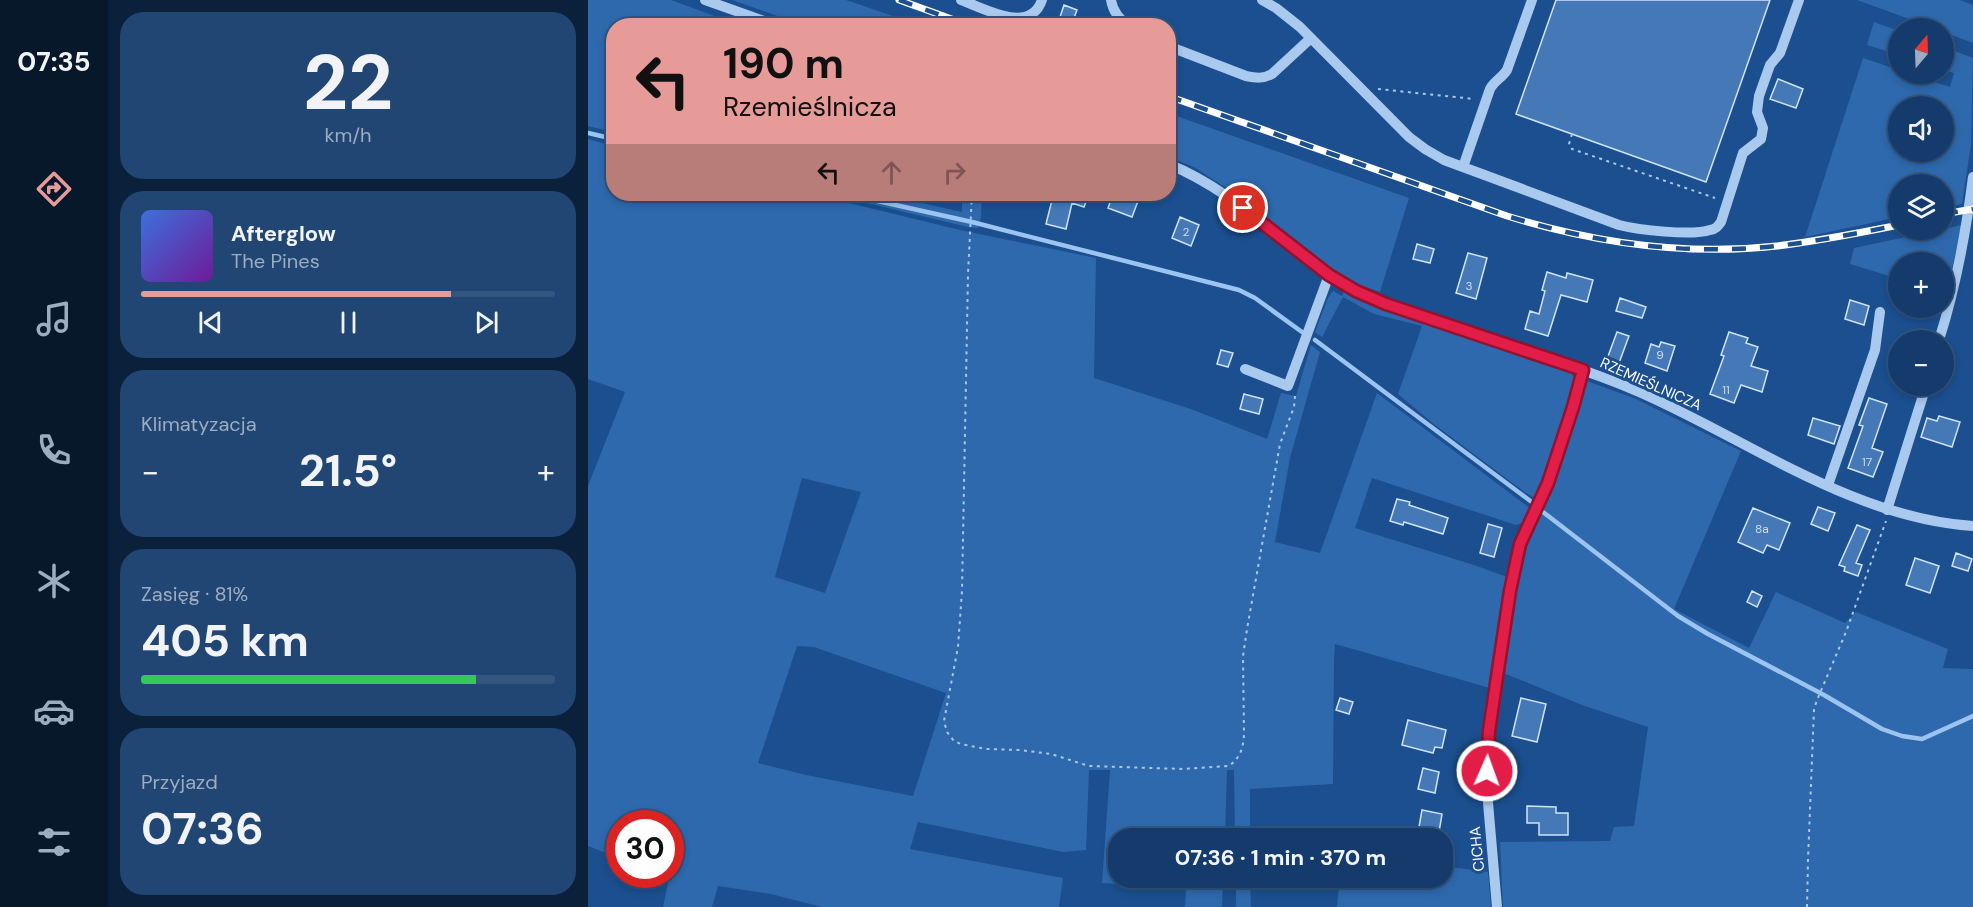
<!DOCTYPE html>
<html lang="pl">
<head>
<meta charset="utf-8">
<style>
	:root { --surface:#143b6b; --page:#214673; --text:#f1f3f6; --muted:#9dadc1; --line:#33557e; --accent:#e69b98 }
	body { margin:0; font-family:"DM Sans",sans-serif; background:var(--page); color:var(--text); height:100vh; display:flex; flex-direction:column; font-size:22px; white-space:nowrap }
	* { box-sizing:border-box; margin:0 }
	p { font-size:20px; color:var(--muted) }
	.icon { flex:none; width:33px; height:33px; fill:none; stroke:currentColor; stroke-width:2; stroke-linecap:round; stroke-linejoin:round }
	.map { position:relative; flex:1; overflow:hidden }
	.side { display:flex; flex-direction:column; gap:12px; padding:12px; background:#0b203b; width:480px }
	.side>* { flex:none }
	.banner { position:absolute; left:18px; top:18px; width:570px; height:183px; border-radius:24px; box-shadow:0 3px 9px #0003,0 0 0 2px var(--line); background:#e69b98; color:#111; overflow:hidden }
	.needle { width:39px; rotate:19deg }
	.controls { position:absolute; left:1300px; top:18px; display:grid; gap:12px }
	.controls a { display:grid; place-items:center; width:66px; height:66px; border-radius:50%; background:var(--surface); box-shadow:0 3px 9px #0003,0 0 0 2px var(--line); font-size:30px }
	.speed { position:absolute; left:18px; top:810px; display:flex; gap:12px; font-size:30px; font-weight:700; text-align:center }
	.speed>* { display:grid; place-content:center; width:78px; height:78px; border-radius:50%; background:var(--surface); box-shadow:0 3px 9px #0003,0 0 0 2px var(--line); line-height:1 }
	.speed .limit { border:9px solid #d22; background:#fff; color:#111 }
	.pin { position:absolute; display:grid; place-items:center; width:51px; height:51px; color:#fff; margin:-26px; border:3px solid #fff; border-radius:50%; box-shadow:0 2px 6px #0007 }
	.me { position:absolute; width:66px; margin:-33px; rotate:2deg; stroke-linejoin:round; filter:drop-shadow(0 0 4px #0008) }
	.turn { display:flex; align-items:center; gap:21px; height:126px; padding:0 18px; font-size:27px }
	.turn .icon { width:78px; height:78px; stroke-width:2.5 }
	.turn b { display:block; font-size:42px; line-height:51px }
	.lanes { display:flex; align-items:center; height:57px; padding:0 18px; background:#0003; justify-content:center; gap:30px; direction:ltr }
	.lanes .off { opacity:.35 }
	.big { font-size:45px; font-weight:700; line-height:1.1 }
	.side .tile { flex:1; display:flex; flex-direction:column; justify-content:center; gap:9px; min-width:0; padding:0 21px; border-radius:24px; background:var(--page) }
	.side .dial { align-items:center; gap:0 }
	.dial b { font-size:78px; line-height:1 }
	.song { display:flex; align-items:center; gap:18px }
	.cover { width:72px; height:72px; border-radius:9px; background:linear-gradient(135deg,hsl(220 70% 55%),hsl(280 70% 35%)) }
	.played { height:6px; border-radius:3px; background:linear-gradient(90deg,var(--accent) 75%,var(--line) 75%) }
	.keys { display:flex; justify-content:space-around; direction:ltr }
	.heat { display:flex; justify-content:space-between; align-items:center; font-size:33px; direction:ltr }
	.charge { height:9px; border-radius:4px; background:linear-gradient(90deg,#34c759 81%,var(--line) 0) }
	.trip { position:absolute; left:520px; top:828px; width:345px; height:60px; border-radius:24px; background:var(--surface); box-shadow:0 3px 9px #0003,0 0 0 2px var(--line); font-weight:700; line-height:60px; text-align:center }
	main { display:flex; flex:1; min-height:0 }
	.tabs { display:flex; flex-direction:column; width:108px; justify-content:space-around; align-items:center; background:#08182b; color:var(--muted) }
	.tabs .icon { width:42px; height:42px }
	.tabs .current { color:var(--accent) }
	.tabs b { font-size:27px; color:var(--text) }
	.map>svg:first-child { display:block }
	.green { fill:#2e69ad; fill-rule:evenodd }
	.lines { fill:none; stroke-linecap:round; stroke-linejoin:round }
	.stream { stroke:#9cc4f0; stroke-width:4.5 }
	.building { fill:#4478b7; stroke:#cfe3fa; stroke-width:1.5 }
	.path { stroke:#a9c9ee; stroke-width:2; stroke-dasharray:3 4.5; stroke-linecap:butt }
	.minor { stroke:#a9c9ee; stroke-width:10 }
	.rail-casing { stroke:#fff; stroke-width:7 }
	.rail { stroke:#1b4f8f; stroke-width:4.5; stroke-dasharray:14; stroke-linecap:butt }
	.route-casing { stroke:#92132f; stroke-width:15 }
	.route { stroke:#e11d48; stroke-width:10 }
	.labels { text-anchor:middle; stroke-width:6; stroke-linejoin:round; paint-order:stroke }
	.number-label { font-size:12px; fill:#d0dded }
	.street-label { font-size:15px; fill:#fff; stroke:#1b4f8f }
</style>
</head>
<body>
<main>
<nav class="tabs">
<b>07:35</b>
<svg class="icon current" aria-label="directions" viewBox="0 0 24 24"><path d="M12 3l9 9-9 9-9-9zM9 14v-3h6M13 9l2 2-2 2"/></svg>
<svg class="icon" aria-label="music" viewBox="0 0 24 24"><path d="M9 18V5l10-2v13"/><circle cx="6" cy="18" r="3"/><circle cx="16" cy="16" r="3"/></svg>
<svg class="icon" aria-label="phone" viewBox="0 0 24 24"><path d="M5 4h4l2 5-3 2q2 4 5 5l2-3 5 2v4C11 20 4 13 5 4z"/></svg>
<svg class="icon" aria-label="climate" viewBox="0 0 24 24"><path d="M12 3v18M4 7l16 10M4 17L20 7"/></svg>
<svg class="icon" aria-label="car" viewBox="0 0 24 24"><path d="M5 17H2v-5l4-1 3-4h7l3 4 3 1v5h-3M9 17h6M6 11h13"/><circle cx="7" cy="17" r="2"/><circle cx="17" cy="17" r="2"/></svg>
<svg class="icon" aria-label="filters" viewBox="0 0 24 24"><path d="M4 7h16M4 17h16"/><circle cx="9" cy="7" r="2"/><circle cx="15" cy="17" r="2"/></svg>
</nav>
<section class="side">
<div class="tile dial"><b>22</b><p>km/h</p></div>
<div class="tile">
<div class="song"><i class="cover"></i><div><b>Afterglow</b><p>The Pines</p></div></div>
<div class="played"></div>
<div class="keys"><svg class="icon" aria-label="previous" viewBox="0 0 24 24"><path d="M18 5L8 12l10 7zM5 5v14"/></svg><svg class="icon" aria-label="pause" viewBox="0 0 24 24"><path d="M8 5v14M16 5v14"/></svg><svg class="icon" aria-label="next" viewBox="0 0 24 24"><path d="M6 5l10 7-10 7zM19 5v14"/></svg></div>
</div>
<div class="tile"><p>Klimatyzacja</p>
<div class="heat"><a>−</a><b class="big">21.5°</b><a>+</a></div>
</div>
<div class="tile"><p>Zasięg · 81%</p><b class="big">405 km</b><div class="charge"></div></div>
<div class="tile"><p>Przyjazd</p><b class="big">07:36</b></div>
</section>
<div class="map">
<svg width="1385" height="907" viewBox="0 0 1385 907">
	<rect width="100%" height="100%" fill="#1b4f8f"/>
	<path class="green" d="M 0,0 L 83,0 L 151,25 L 26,26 L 25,132 L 0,126 Z
		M 144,0 L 258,0 L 331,25 L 215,25 Z
		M 1269,0 L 1372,0 L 1385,5 L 1385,43 L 1356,32 L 1356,28 L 1346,28 Z
		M 1286,22 L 1311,31 L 1311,55 L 1279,45 Z
		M 1356,47 L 1385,58 L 1383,144 L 1374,204 L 1356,208 L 1356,184 L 1311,184 L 1311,217 L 1217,237 L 1275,58 L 1311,70 L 1311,74 L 1321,74 L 1362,87 L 1366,73 L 1356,70 ZM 1311,106 L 1356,106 L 1356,152 L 1311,152 Z
		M 580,113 L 821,198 L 792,292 L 769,284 L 732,262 L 646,193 L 606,167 L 581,157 Z
		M 0,139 L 25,146 L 26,194 L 224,194 L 372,230 L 508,258 L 506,378 L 603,409 L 679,439 L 693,393 L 708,396 L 723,345 L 732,352 L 702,458 L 687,542 L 732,553 L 789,393 L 943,509 L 936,522 L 928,525 L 784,478 L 767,528 L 886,565 L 919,577 L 902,688 L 747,644 L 746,660 L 745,784 L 662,789 L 662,838 L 647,838 L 646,770 L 639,770 L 637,838 L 531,838 L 531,878 L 635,878 L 634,907 L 597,907 L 598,889 L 514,883 L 522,770 L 501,770 L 498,850 L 475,852 L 330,822 L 322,849 L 475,878 L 471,907 L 234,907 L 183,894 L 130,886 L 124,907 L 75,907 L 82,874 L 82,824 L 32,824 L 31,858 L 0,846 L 0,486 L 37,392 L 0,379 ZM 214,478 L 273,492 L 237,593 L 187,577 ZM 209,646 L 226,647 L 358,693 L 325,796 L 218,775 L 170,763 Z
		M 241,194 L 295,194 L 374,212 L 374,194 L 394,194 L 393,217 L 390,228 L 380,227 Z
		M 1374,225 L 1358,294 L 1356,294 L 1356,262 L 1311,262 L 1311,279 L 1262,264 L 1266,248 Z
		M 745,291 L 754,296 L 756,291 L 803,313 L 879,336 L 982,372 L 986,377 L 987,385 L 949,499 L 938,493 L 847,425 L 810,394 L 834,326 L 786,314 L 755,297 L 734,337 L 727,332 L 740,298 Z
		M 999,381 L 1048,399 L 1153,451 L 1086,609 L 1161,648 L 1188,592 L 1257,623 L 1268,612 L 1360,649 L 1355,668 L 1385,669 L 1385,907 L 915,907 L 912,842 L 1022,841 L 1026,827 L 1046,826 L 1060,727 L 994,705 L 913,672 L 929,580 L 939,547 L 970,471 Z
		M 855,866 L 900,872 L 903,907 L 749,907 L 752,878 L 855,878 Z
		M 648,878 L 662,878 L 663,907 L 648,907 Z"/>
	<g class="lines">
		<path class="stream" d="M 0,133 L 26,139
			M 258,194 L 384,222 L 651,290 L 667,298 L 714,332
			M 727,340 L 945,503
			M 955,512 L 1090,616 L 1120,634 L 1236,695 L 1294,729 L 1314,736 L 1334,739 L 1385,716"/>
	</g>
	<path class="building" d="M 968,0 L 1182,0 L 1118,182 L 928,114 Z
		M 476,5 L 489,10 L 483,26 L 469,26 Z
		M 1190,79 L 1215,89 L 1208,108 L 1182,99 Z
		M 461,194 L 501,194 L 496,207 L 484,203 L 478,229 L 458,224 L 465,196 Z
		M 525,194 L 531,194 L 550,201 L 544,217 L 520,208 Z
		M 592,217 L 611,225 L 603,246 L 584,238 Z
		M 829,244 L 846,249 L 842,263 L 825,259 Z
		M 880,253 L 899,258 L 888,299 L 868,293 Z
		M 959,272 L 978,278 L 979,273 L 1005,280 L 999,302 L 973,295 L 960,336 L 937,329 L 942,311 L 951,314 L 957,291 L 954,290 Z
		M 1032,298 L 1058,307 L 1054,318 L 1028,311 Z
		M 1262,300 L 1281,306 L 1276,325 L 1257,319 Z
		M 1029,332 L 1041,336 L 1031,363 L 1019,359 Z
		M 1141,332 L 1160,338 L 1158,343 L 1170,347 L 1163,366 L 1180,371 L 1174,392 L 1153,385 L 1146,403 L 1122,394 L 1136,356 L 1133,355 Z
		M 1073,342 L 1087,346 L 1079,371 L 1057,363 L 1063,344 L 1071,347 Z
		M 633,350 L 645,353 L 640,367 L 629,364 Z
		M 656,394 L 675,399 L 671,414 L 652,409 Z
		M 1281,398 L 1299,404 L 1284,448 L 1295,452 L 1285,477 L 1260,468 L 1275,426 L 1271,425 Z
		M 1351,416 L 1372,422 L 1364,447 L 1333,437 L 1339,418 L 1349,421 Z
		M 1225,418 L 1252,426 L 1246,444 L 1220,435 Z
		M 809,499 L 822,502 L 821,505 L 860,518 L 855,534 L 816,522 L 815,525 L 802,521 Z
		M 1230,507 L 1247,513 L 1240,531 L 1223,524 Z
		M 1165,508 L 1202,523 L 1191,550 L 1179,545 L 1175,553 L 1150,542 Z
		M 900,524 L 914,528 L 906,557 L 892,553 Z
		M 1269,525 L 1282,530 L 1268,563 L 1274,565 L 1270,576 L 1256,571 L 1257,567 L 1251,565 Z
		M 1368,553 L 1384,559 L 1380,571 L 1364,566 Z
		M 1327,558 L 1351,566 L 1342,593 L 1318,585 Z
		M 1164,591 L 1174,596 L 1169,607 L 1159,602 Z
		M 752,698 L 765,702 L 761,714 L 748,710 Z
		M 933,698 L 958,704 L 949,742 L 924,736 Z
		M 820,720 L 858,730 L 854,748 L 847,747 L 845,753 L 814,745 Z
		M 835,768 L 851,772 L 847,793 L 830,789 Z
		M 939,806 L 968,807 L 968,813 L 980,813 L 980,835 L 951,835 L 951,823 L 939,823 Z
		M 834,810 L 854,814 L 850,838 L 829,838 Z"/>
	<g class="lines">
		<path class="path" d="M 790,89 L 886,99
			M 984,134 L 981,144 L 984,149 L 1127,198
			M 384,194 L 380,274 L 374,591 L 370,647 L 356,721 L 359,732 L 366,741 L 373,744 L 398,749 L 432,750 L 463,754 L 501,766 L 596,769 L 641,766 C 653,757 655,748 656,735 L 655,656 L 659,629 L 692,444 L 706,407 L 707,396
			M 1219,907 L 1220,860 L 1226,709 L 1229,700 L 1258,632 L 1298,521"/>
		<path class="minor" d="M 117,0 L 190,26
			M 373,0 C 398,9 442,35 454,0
			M 523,0 C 525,12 531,18 540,26
			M 674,0 L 688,8 L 712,27 L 821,137 L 837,149 L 856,160 L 1031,225 C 1050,230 1104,236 1122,230 C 1128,229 1130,226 1133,222 L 1155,153 L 1173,139 L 1175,128 L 1169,112 L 1171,96 L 1182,65 L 1192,53 L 1211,0
			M 580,46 L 658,76 C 668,78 675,79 684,74 L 723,38
			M 580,164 C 641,188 688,237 740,274 C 758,287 778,296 798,304 C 847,321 895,337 944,353 C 980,365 1016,376 1051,392 C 1159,439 1264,518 1385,526
			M 875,167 L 902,89 C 906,81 914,78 919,70 L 944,0
			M 1351,340 C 1368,287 1378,232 1385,177
			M 657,369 L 700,386 L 741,275
			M 1240,485 L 1287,350 L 1292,312
			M 1299,510 L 1338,386
			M 909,907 L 899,791 L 901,731 L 915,631 L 932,544 L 960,483 L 985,407 L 995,370"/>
		<defs>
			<path id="rail" d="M 311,0 L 383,26
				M 580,96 L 919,216 C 1007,243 1097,256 1189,246 C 1230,241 1271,233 1311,225
				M 1356,214 L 1385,209"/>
		</defs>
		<use href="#rail" class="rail-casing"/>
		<use href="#rail" class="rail"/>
	</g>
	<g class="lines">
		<defs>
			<path id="route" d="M 655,208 L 741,275 L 768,291 L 798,304 L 995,370 L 985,407 L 960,483 L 932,544 L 922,591 L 910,670 L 901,731 L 899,771"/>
		</defs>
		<use href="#route" class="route-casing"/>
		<use href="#route" class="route"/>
	</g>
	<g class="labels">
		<g class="number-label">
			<text x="598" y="236">2</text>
			<text x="881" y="290">3</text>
			<text x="1072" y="359">9</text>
			<text x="1138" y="394">11</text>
			<text x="1279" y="466">17</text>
			<text x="1174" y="533">8a</text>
		</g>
		<g class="street-label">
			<text transform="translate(1063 384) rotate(24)" y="5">RZEMIEŚLNICZA</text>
			<text transform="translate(889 849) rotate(-96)" y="5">CICHA</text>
		</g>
	</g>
</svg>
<div class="controls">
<a><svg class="needle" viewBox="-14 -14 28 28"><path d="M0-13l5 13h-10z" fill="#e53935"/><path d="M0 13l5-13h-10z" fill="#9dadc1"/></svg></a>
<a><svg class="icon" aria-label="sound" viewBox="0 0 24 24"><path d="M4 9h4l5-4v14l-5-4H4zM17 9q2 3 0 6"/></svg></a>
<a><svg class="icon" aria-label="layers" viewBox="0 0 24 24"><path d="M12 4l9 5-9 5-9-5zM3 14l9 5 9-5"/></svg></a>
<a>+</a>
<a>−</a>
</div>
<div class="speed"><div class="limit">30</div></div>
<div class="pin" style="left:655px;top:208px;background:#d93025"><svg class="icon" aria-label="arrive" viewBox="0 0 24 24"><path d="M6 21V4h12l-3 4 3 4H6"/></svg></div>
<svg class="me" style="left:899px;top:771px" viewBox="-20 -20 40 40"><circle r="17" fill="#e11d48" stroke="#fff" stroke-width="3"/><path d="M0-11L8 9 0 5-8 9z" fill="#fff"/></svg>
<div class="trip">07:36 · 1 min · 370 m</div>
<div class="banner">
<div class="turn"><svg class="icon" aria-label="left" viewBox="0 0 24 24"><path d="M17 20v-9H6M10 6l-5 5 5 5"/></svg><div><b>190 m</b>Rzemieślnicza</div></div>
<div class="lanes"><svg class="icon" aria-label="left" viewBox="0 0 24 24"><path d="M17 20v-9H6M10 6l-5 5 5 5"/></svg><svg class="icon off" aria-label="ahead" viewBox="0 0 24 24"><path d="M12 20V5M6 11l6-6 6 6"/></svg><svg class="icon off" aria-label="right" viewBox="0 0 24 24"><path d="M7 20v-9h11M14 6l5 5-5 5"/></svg></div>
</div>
</div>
</main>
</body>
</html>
